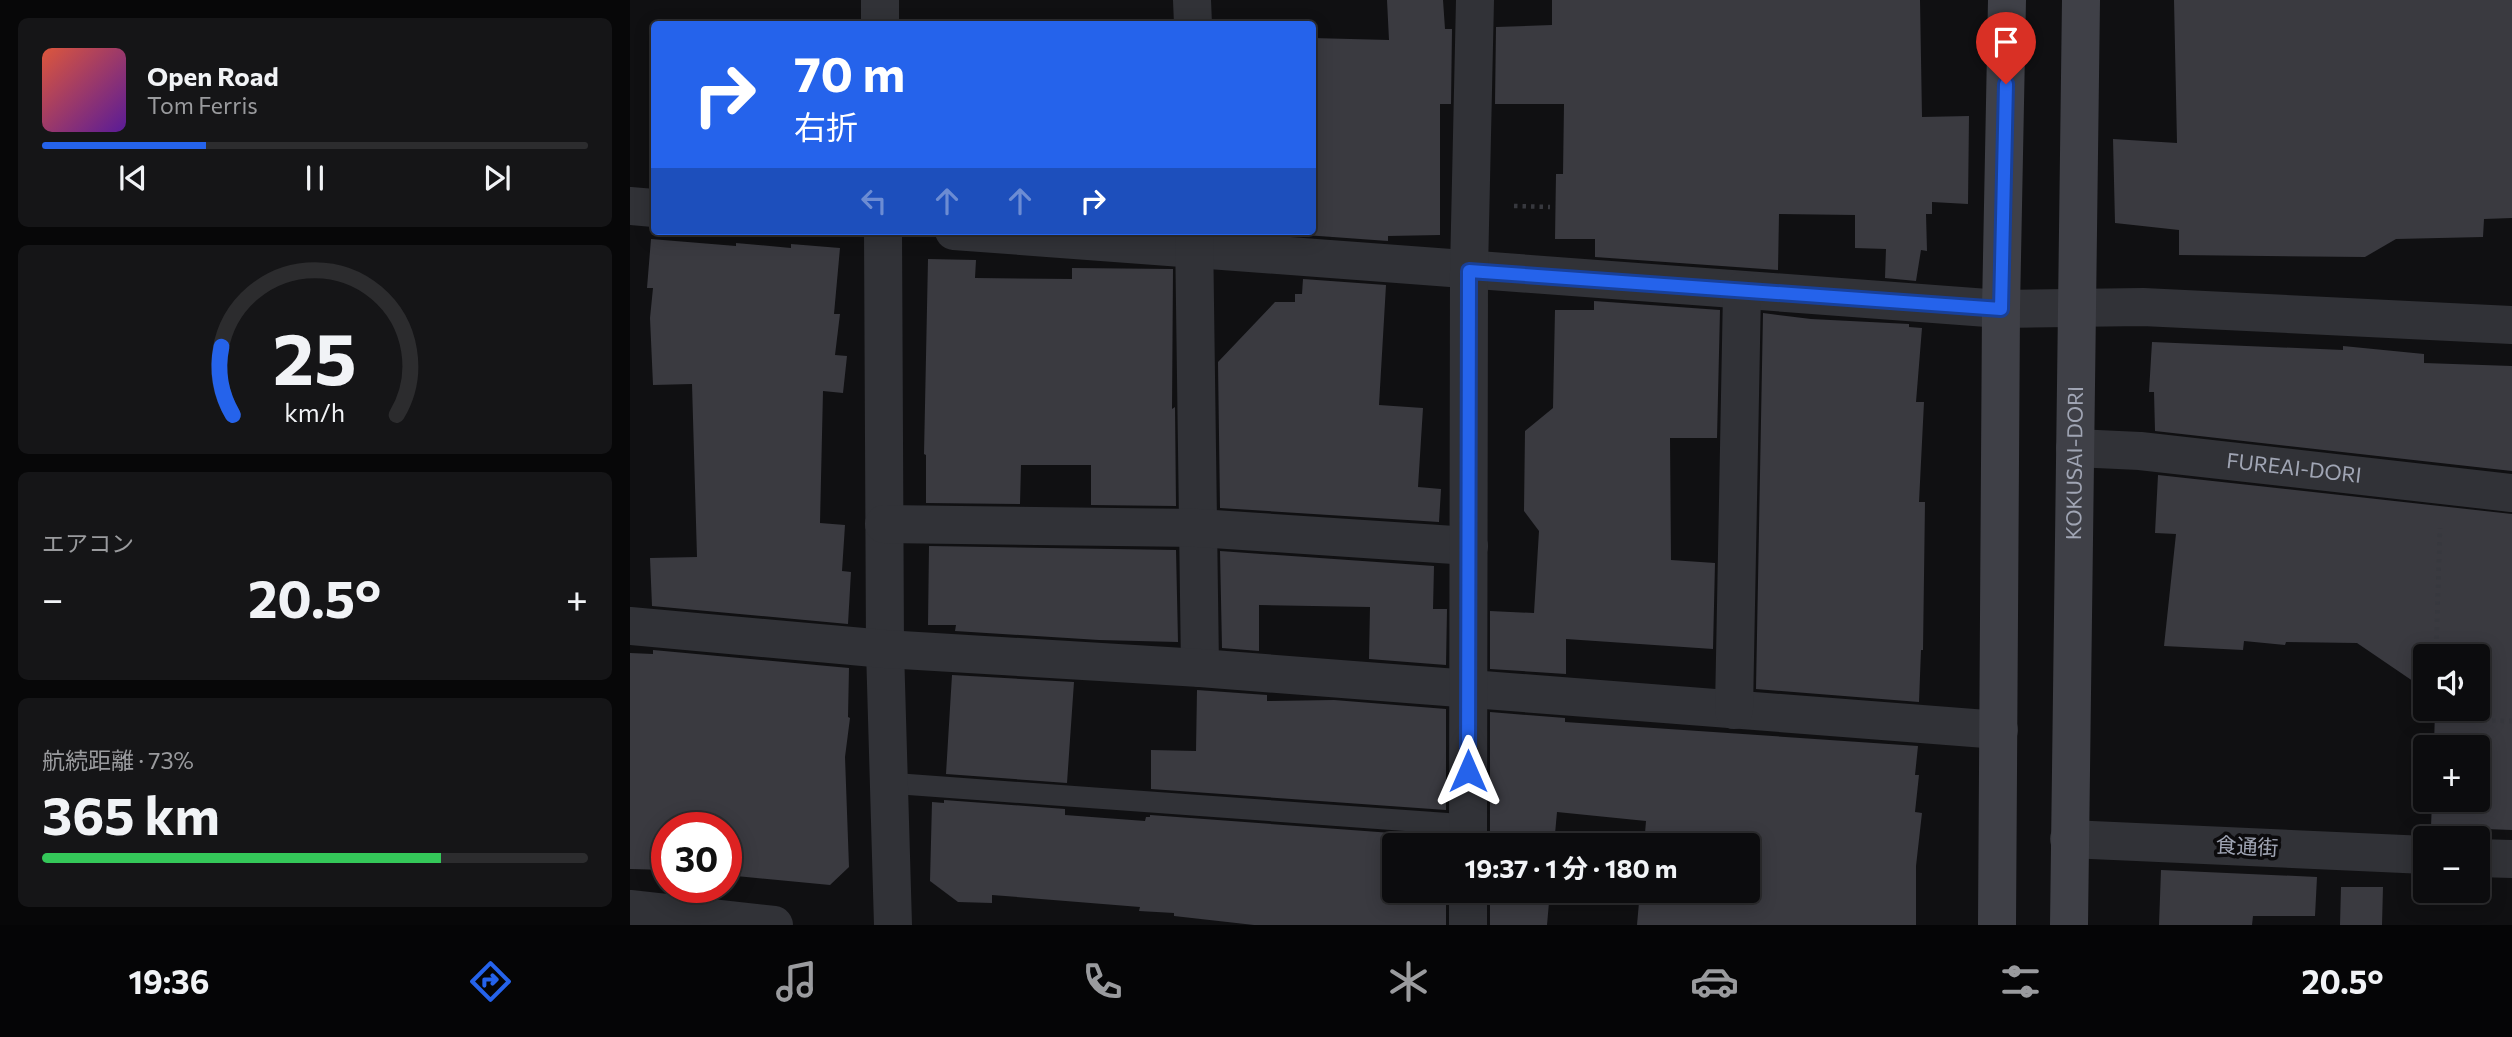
<!DOCTYPE html>
<html lang="ja">
<head>
<meta charset="utf-8">
<style>
	:root { --surface:#0c0c0e; --page:#151517; --text:#f1f3f6; --muted:#9a9b9e; --line:#2c2c2e; --accent:#2563eb }
	body { margin:0; font-family:Commissioner,"Noto Sans JP",sans-serif; background:var(--page); color:var(--text); height:100vh; display:flex; flex-direction:column; font-size:26px; white-space:nowrap }
	* { box-sizing:border-box; margin:0 }
	p { font-size:23px; color:var(--muted) }
	.icon { flex:none; width:38px; height:38px; fill:none; stroke:currentColor; stroke-width:2; stroke-linecap:round; stroke-linejoin:round }
	.map { position:relative; flex:1; overflow:hidden }
	.drawer { display:flex; flex-direction:column; gap:18px; padding:18px; background:#070708; width:630px }
	.drawer>* { flex:none }
	.top-card { position:absolute; left:21px; top:21px; width:665px; height:214px; border-radius:7px; box-shadow:0 4px 18px #0003,0 0 0 2px var(--line); background:#2563eb; color:#fff; overflow:hidden }
	.controls { position:absolute; left:1783px; top:644px; display:grid; gap:14px }
	.controls a { display:grid; place-items:center; width:77px; height:77px; border-radius:7px; background:var(--surface); box-shadow:0 4px 18px #0003,0 0 0 2px var(--line); font-size:35px }
	.speed { position:absolute; left:21px; top:812px; display:flex; gap:14px; font-size:35px; font-weight:700; text-align:center }
	.speed>* { display:grid; place-content:center; width:91px; height:91px; border-radius:50%; background:var(--surface); box-shadow:0 4px 18px #0003,0 0 0 2px var(--line); line-height:1 }
	.speed .limit { border:10px solid #d22; background:#fff; color:#111 }
	.pin { position:absolute; display:grid; place-items:center; width:60px; height:60px; color:#fff; margin:-72px -30px; border-radius:50% 50% 50% 0; rotate:-45deg; box-shadow:0 0 7px #0007 }
	.pin .icon { rotate:45deg }
	.me { position:absolute; width:77px; margin:-38px; rotate:0deg; stroke-linejoin:round; filter:drop-shadow(0 0 5px #0008) }
	.turn { display:flex; align-items:center; gap:24px; height:147px; padding:0 28px; font-size:32px }
	.turn .icon { width:91px; height:91px; stroke-width:2.5 }
	.turn b { display:block; font-size:49px; line-height:60px }
	.lanes { display:flex; align-items:center; height:66px; padding:0 28px; background:#0003; justify-content:center; gap:35px; direction:ltr }
	.lanes .off { opacity:.35 }
	.big { font-size:52px; font-weight:700; line-height:1.1 }
	.drawer .card { flex:1; display:flex; flex-direction:column; justify-content:center; gap:10px; min-width:0; padding:0 24px; border-radius:10px; background:var(--page) }
	.drawer .dial { align-items:center; gap:0 }
	.dial svg { height:182px; overflow:visible; fill:none; stroke:var(--line); stroke-width:7; stroke-linecap:round; text-anchor:middle }
	.dial text { fill:var(--text); stroke:none }
	.song { display:flex; align-items:center; gap:21px }
	.cover { width:84px; height:84px; border-radius:10px; background:linear-gradient(135deg,hsl(10 70% 55%),hsl(270 70% 35%)) }
	.played { height:7px; border-radius:4px; background:linear-gradient(90deg,var(--accent) 30%,var(--line) 30%) }
	.keys { display:flex; justify-content:space-around; direction:ltr }
	.heat { display:flex; justify-content:space-between; align-items:center; font-size:38px; direction:ltr }
	.charge { height:10px; border-radius:5px; background:linear-gradient(90deg,#34c759 73%,var(--line) 0) }
	.trip { position:absolute; left:752px; top:833px; width:378px; height:70px; border-radius:7px; background:var(--surface); box-shadow:0 4px 18px #0003,0 0 0 2px var(--line); font-weight:700; line-height:70px; text-align:center }
	.tab-bar { display:flex; height:112px; justify-content:space-around; align-items:center; background:#050506; color:var(--muted) }
	.tab-bar .icon { width:49px; height:49px }
	.tab-bar .on { color:var(--accent) }
	.tab-bar b { font-size:32px; color:var(--text) }
	main { display:flex; flex:1; min-height:0 }
	.map>svg:first-child { display:block }
	.building { fill:#3a3a40 }
	.lines { fill:none; stroke-linecap:round; stroke-linejoin:round }
	.path { stroke:#37383e; stroke-width:4.5; stroke-dasharray:3.5 5; stroke-linecap:butt }
	.service { stroke:#313237; stroke-width:21 }
	.minor { stroke:#313237; stroke-width:38 }
	.tertiary { stroke:#313237; stroke-width:38 }
	.secondary { stroke:#3f4047; stroke-width:38 }
	.route-casing { stroke:#184099; stroke-width:18 }
	.route { stroke:#2563eb; stroke-width:12 }
	.labels { text-anchor:middle; stroke-width:7; stroke-linejoin:round; paint-order:stroke }
	.street-label { font-size:21px; fill:#a0a5b4; stroke:#0c0b0d }
</style>
</head>
<body>
<main>
<section class="drawer">
<div class="card">
<div class="song"><i class="cover"></i><div><b>Open Road</b><p>Tom Ferris</p></div></div>
<div class="played"></div>
<div class="keys"><svg class="icon" aria-label="previous" viewBox="0 0 24 24"><path d="M18 5L8 12l10 7zM5 5v14"/></svg><svg class="icon" aria-label="pause" viewBox="0 0 24 24"><path d="M8 5v14M16 5v14"/></svg><svg class="icon" aria-label="next" viewBox="0 0 24 24"><path d="M6 5l10 7-10 7zM19 5v14"/></svg></div>
</div>
<div class="card dial"><svg viewBox="0 0 100 80">
<path d="M14 69A42 42 0 1 1 86 69"/>
<path d="M14 69A42 42 0 0 1 9 39" stroke="#2563eb"/>
<text x="50" y="56" font-size="32" font-weight="700">25</text>
<text x="50" y="72" font-size="11">km/h</text>
</svg></div>
<div class="card"><p>エアコン</p>
<div class="heat"><a>−</a><b class="big">20.5°</b><a>+</a></div>
</div>
<div class="card"><p>航続距離 · 73%</p><b class="big">365 km</b><div class="charge"></div></div>
</section>
<div class="map">
<svg width="1882" height="925" viewBox="0 0 1882 925">
	<rect width="100%" height="100%" fill="#101012"/>
	<path class="building" d="M 757,0 L 813,0 L 815,29 L 822,29 L 821,104 L 810,104 L 810,235 L 758,236 L 758,241 L 675,235 L 675,231 L 682,231 L 682,38 L 759,40 Z
		M 922,0 L 1290,0 L 1292,117 L 1339,116 L 1338,204 L 1302,202 L 1302,214 L 1296,214 L 1297,251 L 1291,250 L 1286,281 L 1255,278 L 1256,249 L 1225,248 L 1225,215 L 1149,214 L 1148,270 L 965,257 L 965,239 L 925,239 L 926,174 L 933,174 L 934,104 L 865,104 L 866,27 L 922,25 Z
		M 1544,0 L 1882,0 L 1882,218 L 1854,219 L 1853,237 L 1766,239 L 1735,257 L 1549,255 L 1549,230 L 1485,223 L 1483,139 L 1547,143 Z
		M 21,239 L 106,246 L 106,243 L 161,248 L 161,244 L 210,248 L 204,314 L 210,314 L 205,355 L 217,356 L 213,393 L 193,391 L 190,523 L 215,525 L 212,571 L 221,572 L 218,624 L 22,606 L 20,558 L 67,557 L 62,384 L 23,385 L 20,318 L 23,288 L 17,288 Z
		M 298,259 L 346,260 L 345,278 L 442,279 L 442,268 L 543,269 L 542,409 L 545,407 L 546,506 L 461,505 L 461,465 L 391,465 L 390,504 L 296,503 L 296,455 L 294,454 Z
		M 673,279 L 756,285 L 749,405 L 793,408 L 788,487 L 811,489 L 809,522 L 590,508 L 588,362 L 645,302 L 665,302 L 665,294 L 672,294 Z
		M 964,301 L 1090,310 L 1087,438 L 1040,438 L 1041,560 L 1085,563 L 1083,649 L 936,639 L 936,674 L 860,669 L 860,611 L 904,613 L 909,531 L 894,511 L 895,431 L 923,408 L 925,310 L 964,310 Z
		M 1133,313 L 1181,319 L 1279,324 L 1279,327 L 1292,328 L 1286,402 L 1294,402 L 1289,502 L 1295,502 L 1293,650 L 1291,650 L 1289,702 L 1126,689 Z
		M 1522,342 L 1713,350 L 1713,346 L 1794,354 L 1794,363 L 1882,366 L 1882,471 L 1525,431 L 1524,392 L 1519,392 Z
		M 1528,475 L 1882,514 L 1882,830 L 1801,827 L 1802,800 L 1848,800 L 1848,747 L 1804,747 L 1805,709 L 1848,709 L 1848,656 L 1796,656 L 1796,690 L 1727,643 L 1656,642 L 1655,645 L 1614,641 L 1613,650 L 1534,646 L 1546,534 L 1525,533 Z
		M 299,546 L 546,550 L 548,642 L 469,640 L 325,631 L 326,625 L 298,625 Z
		M 590,551 L 804,566 L 803,609 L 817,609 L 816,665 L 739,659 L 740,607 L 629,605 L 629,651 L 592,648 Z
		M 23,650 L 219,668 L 218,717 L 220,718 L 215,757 L 219,867 L 200,885 L 96,875 L 96,828 L 37,828 L 37,870 L 0,869 L 0,653 L 23,654 Z
		M 322,675 L 444,682 L 437,783 L 316,774 Z
		M 567,690 L 637,695 L 637,701 L 704,700 L 816,709 L 816,810 L 521,789 L 521,750 L 566,751 Z
		M 860,712 L 935,718 L 935,722 L 1288,746 L 1285,775 L 1289,775 L 1285,812 L 1292,813 L 1286,866 L 1286,925 L 1007,925 L 1010,891 L 1118,891 L 1118,845 L 1014,845 L 1016,821 L 927,812 L 924,845 L 860,845 Z
		M 314,800 L 435,809 L 435,815 L 515,821 L 516,817 L 520,817 L 520,815 L 816,837 L 816,845 L 765,845 L 765,891 L 816,891 L 816,925 L 624,925 L 544,916 L 544,913 L 509,911 L 510,907 L 362,895 L 362,903 L 328,902 L 300,881 L 302,802 L 314,803 Z
		M 1531,870 L 1687,877 L 1685,916 L 1623,916 L 1622,925 L 1529,925 Z
		M 1711,887 L 1753,887 L 1752,925 L 1710,925 Z
		M 860,891 L 920,891 L 917,925 L 860,925 Z"/>
	<g class="lines">
		<path class="path" d="M 884,206 L 920,207
			M 1806,656 L 1810,528
			M 1805,709 L 1805,720 L 1882,721"/>
		<path class="service" d="M 258,783 L 838,825"/>
		<g class="minor">
			<path d="M 250,0 L 250,24"/>
			<path d="M 562,0 L 563,24"/>
			<path d="M 0,206 L 24,208"/>
			<path d="M 253,231 L 255,649 L 263,925"/>
			<path d="M 324,231 L 1371,309 L 1513,307 L 1882,325"/>
			<path d="M 564,231 L 570,668"/>
			<path id="s1" d="M 1445,448 L 1510,451 L 1882,493"/>
			<path d="M 254,524 L 568,528 L 839,546"/>
			<path d="M 0,626 L 255,649 L 570,668 L 1369,730"/>
			<path d="M 1104,710 L 1112,291"/>
			<path d="M 1439,839 L 1796,855"/>
			<path d="M 838,845 L 839,271 L 845,0"/>
			<path d="M 1848,858 L 1882,859"/>
			<path d="M 838,925 L 838,891"/>
		</g>
		<path class="tertiary" d="M 0,909 L 144,925"/>
		<g class="secondary">
			<path d="M 1367,925 L 1371,309 L 1377,0"/>
			<path id="s2" d="M 1439,925 L 1451,0"/>
		</g>
	</g>
	<g class="lines">
		<defs>
			<path id="route" d="M 838,771 L 839,271 L 1371,309 L 1376,84"/>
		</defs>
		<use href="#route" class="route-casing"/>
		<use href="#route" class="route"/>
	</g>
	<g class="labels">
		<g class="street-label">
			<text dy="7" stroke="none"><textPath href="#s2" startOffset="462">KOKUSAI-DORI</textPath></text>
			<text dy="7" stroke="none"><textPath href="#s1" startOffset="220">FUREAI-DORI</textPath></text>
			<text transform="translate(1617 847) rotate(3)" y="7">食通街</text>
		</g>
	</g>
</svg>
<div class="controls">
<a><svg class="icon" aria-label="sound" viewBox="0 0 24 24"><path d="M4 9h4l5-4v14l-5-4H4zM17 9q2 3 0 6"/></svg></a>
<a>+</a>
<a>−</a>
</div>
<div class="speed"><div class="limit">30</div></div>
<div class="pin" style="left:1376px;top:84px;background:#d93025"><svg class="icon" aria-label="arrive" viewBox="0 0 24 24"><path d="M6 21V4h12l-3 4 3 4H6"/></svg></div>
<svg class="me" style="left:838px;top:771px" viewBox="-20 -20 40 40"><path d="M0-17L14 15 0 8-14 15z" fill="#2563eb" stroke="#fff" stroke-width="4"/></svg>
<div class="trip">19:37 · 1 分 · 180 m</div>
<div class="top-card">
<div class="turn"><svg class="icon" aria-label="right" viewBox="0 0 24 24"><path d="M7 20v-9h11M14 6l5 5-5 5"/></svg><div><b>70 m</b>右折</div></div>
<div class="lanes"><svg class="icon off" aria-label="left" viewBox="0 0 24 24"><path d="M17 20v-9H6M10 6l-5 5 5 5"/></svg><svg class="icon off" aria-label="ahead" viewBox="0 0 24 24"><path d="M12 20V5M6 11l6-6 6 6"/></svg><svg class="icon off" aria-label="ahead" viewBox="0 0 24 24"><path d="M12 20V5M6 11l6-6 6 6"/></svg><svg class="icon" aria-label="right" viewBox="0 0 24 24"><path d="M7 20v-9h11M14 6l5 5-5 5"/></svg></div>
</div>
</div>
</main>
<nav class="tab-bar">
<b>19:36</b>
<svg class="icon on" aria-label="directions" viewBox="0 0 24 24"><path d="M12 3l9 9-9 9-9-9zM9 14v-3h6M13 9l2 2-2 2"/></svg>
<svg class="icon" aria-label="music" viewBox="0 0 24 24"><path d="M9 18V5l10-2v13"/><circle cx="6" cy="18" r="3"/><circle cx="16" cy="16" r="3"/></svg>
<svg class="icon" aria-label="phone" viewBox="0 0 24 24"><path d="M5 4h4l2 5-3 2q2 4 5 5l2-3 5 2v4C11 20 4 13 5 4z"/></svg>
<svg class="icon" aria-label="climate" viewBox="0 0 24 24"><path d="M12 3v18M4 7l16 10M4 17L20 7"/></svg>
<svg class="icon" aria-label="car" viewBox="0 0 24 24"><path d="M5 17H2v-5l4-1 3-4h7l3 4 3 1v5h-3M9 17h6M6 11h13"/><circle cx="7" cy="17" r="2"/><circle cx="17" cy="17" r="2"/></svg>
<svg class="icon" aria-label="filters" viewBox="0 0 24 24"><path d="M4 7h16M4 17h16"/><circle cx="9" cy="7" r="2"/><circle cx="15" cy="17" r="2"/></svg>
<b>20.5°</b>
</nav>
</body>
</html>
